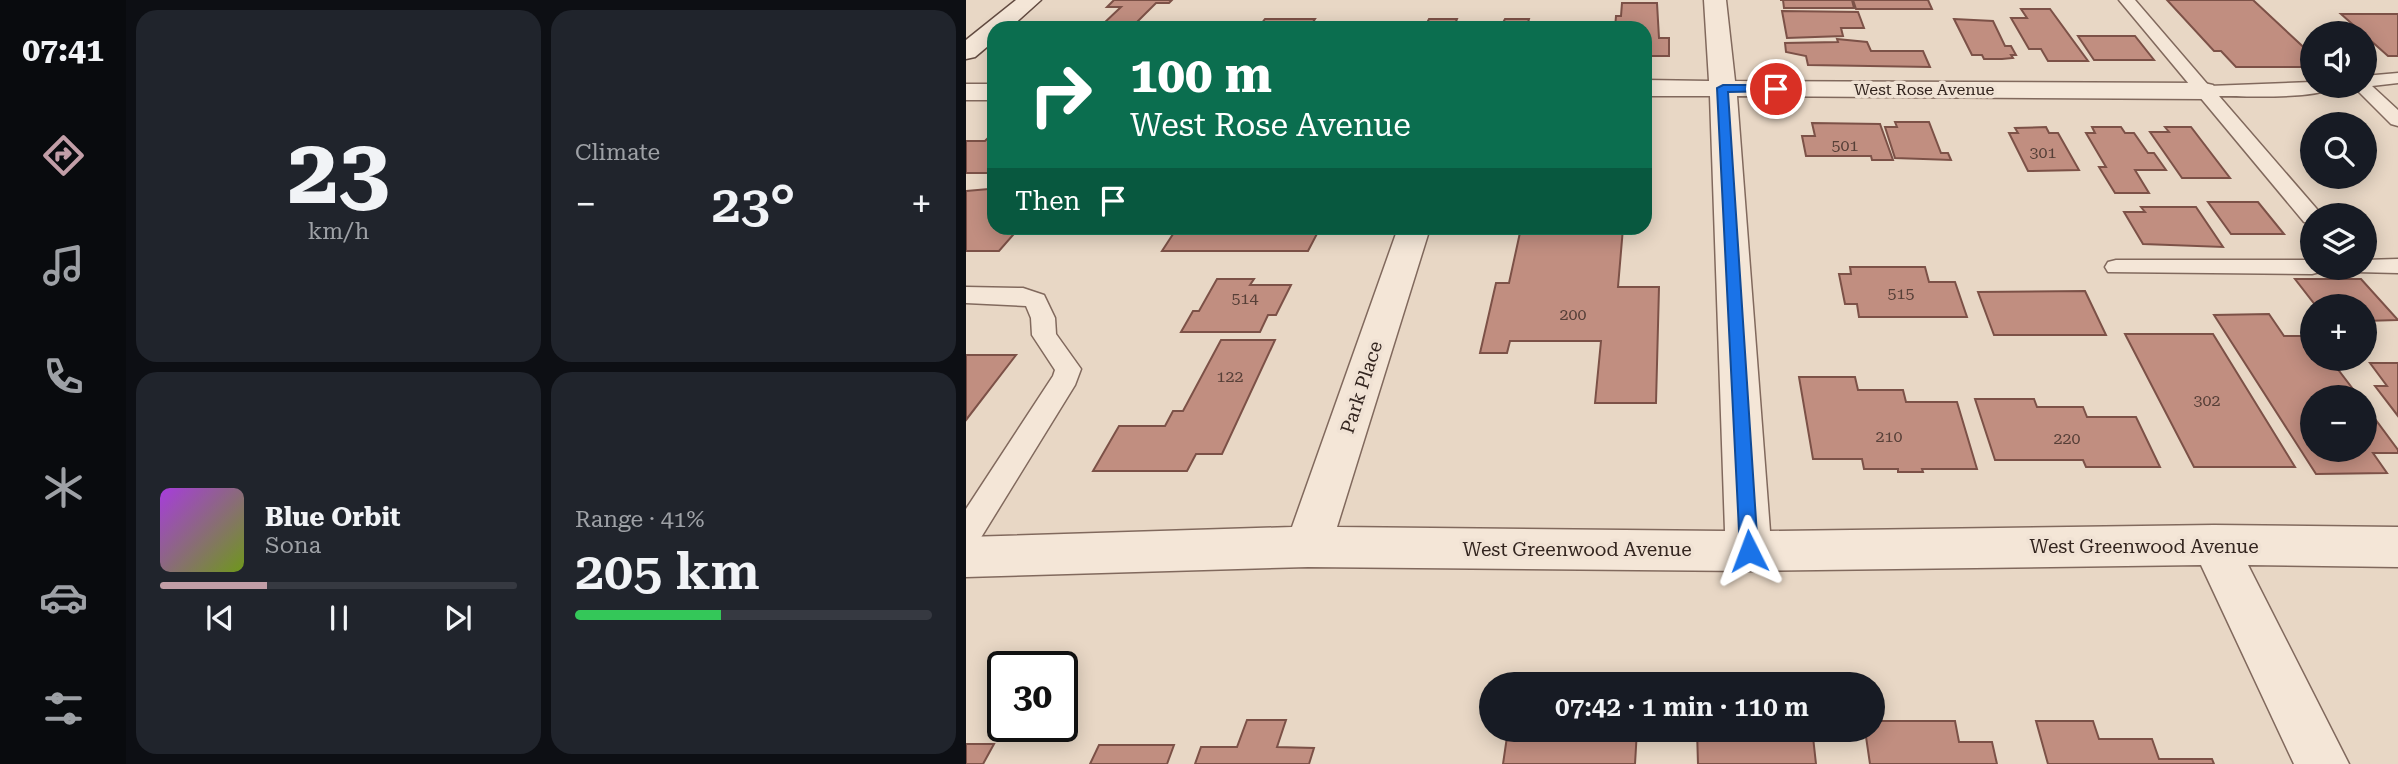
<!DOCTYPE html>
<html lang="en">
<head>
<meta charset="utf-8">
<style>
	:root { --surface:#171b24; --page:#20242c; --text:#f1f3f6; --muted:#9ea1a6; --line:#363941; --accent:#c29ea7 }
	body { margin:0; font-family:"Roboto Serif",serif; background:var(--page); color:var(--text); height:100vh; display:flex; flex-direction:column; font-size:26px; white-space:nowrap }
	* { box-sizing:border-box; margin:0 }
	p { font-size:23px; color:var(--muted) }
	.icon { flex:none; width:38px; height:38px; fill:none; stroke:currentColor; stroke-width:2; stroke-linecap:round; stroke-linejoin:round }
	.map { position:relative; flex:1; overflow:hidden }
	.drawer { display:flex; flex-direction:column; gap:10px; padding:10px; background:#0d0f14; width:840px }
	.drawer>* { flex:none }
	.top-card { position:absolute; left:21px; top:21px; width:665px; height:214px; border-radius:21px; box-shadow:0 4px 18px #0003; background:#0b6e4f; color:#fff; overflow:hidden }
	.tools { position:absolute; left:1334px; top:21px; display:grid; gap:14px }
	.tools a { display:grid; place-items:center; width:77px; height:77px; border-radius:50%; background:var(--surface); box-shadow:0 4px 18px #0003; font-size:35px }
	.speed { position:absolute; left:21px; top:651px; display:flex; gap:14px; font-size:35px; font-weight:700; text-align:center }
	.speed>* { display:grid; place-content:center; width:91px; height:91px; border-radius:50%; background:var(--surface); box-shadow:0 4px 18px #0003; line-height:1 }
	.speed .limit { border:4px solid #111; border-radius:10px; background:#fff; color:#111 }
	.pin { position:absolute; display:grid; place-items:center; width:60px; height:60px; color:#fff; margin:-30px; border:4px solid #fff; border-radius:50%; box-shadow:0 2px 7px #0007 }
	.me { position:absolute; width:77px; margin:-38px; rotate:357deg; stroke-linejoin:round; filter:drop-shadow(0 0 5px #0008) }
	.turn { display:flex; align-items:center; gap:24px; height:147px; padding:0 28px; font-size:32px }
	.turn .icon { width:91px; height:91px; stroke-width:2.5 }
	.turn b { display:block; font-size:49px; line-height:60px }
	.then { display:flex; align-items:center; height:66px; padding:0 28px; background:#0003; gap:14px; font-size:26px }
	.big { font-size:52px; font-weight:600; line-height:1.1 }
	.drawer .card { flex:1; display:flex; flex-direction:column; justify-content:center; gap:10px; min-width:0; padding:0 24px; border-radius:21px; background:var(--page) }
	.drawer .dial { align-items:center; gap:0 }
	.dial b { font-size:91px; line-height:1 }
	.song { display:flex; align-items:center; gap:21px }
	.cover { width:84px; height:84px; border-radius:10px; background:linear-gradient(135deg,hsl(280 70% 55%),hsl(80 70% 35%)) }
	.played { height:7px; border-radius:4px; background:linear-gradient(90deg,var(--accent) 30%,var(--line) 30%) }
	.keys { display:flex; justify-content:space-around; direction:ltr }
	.heat { display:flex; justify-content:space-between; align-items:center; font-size:38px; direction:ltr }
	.charge { height:10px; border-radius:5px; background:linear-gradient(90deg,#34c759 41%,var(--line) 0) }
	.drawer .tiles { flex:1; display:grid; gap:10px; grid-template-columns:repeat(2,1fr) }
	.trip { position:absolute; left:513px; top:672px; width:406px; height:70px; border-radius:35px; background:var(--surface); box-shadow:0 4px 18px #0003; font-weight:600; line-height:70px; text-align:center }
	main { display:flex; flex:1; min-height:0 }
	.menu { display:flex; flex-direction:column; width:126px; justify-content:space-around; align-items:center; background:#090b0e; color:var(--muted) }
	.menu .icon { width:49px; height:49px }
	.menu .on { color:var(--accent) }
	.menu b { font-size:32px; color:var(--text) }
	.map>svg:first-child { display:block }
	.building { fill:#c18e80; stroke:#7c5147; stroke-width:2 }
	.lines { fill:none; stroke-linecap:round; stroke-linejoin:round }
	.lane-casing { stroke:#81695d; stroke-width:3 }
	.street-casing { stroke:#81695d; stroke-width:3 }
	.secondary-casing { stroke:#624b41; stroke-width:3 }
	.lane { fill:#f4e6d7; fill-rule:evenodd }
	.street { fill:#f4e6d7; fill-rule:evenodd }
	.secondary { fill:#f4e6d7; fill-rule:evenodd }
	.route { fill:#1a73e8; stroke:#114b97; stroke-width:2 }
	.labels { text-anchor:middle; stroke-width:7; stroke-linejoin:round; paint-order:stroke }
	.far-street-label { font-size:16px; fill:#33251f; stroke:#f0e2d4 }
	.number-label { font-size:16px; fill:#563f37 }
	.street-label { font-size:19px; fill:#33251f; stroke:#f0e2d4 }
</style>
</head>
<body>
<main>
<nav class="menu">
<b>07:41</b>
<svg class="icon on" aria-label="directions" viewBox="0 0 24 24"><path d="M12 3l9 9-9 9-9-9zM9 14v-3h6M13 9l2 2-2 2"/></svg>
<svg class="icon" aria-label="music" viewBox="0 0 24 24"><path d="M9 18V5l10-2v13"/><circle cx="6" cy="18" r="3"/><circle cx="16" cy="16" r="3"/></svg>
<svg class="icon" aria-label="phone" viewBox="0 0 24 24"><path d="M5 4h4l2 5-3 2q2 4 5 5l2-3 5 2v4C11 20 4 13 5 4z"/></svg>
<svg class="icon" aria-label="climate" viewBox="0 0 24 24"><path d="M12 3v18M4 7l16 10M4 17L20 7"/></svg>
<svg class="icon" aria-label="car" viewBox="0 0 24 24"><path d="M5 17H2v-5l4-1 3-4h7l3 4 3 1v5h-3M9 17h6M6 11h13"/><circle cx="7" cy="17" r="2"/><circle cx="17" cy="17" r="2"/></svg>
<svg class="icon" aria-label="filters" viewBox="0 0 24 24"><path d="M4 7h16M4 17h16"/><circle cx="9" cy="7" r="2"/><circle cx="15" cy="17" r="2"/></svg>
</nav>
<section class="drawer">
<div class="tiles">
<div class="card dial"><b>23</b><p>km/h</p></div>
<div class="card"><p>Climate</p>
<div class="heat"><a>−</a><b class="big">23°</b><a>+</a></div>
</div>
<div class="card">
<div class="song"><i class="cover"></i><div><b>Blue Orbit</b><p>Sona</p></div></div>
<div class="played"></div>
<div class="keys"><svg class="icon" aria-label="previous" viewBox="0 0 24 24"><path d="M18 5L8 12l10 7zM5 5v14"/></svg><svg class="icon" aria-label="pause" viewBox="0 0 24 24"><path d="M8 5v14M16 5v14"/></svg><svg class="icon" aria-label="next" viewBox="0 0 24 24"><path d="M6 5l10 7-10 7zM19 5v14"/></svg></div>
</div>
<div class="card"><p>Range · 41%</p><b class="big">205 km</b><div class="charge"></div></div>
</div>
</section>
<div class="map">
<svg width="1432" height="764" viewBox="0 0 1432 764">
	<rect width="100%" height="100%" fill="#e8d7c5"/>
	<path class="building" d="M 148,0 L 206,0 L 203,3 L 190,3 L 169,24 L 137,24 L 155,7 L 141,7 Z
		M 814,0 L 886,0 L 888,8 L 818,8 L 817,0 Z
		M 887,0 L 962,0 L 966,9 L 890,9 Z
		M 1201,0 L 1287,0 L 1346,55 L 1346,67 L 1270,67 L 1255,51 L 1248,51 Z
		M 656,3 L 691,3 L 693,38 L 703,38 L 703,56 L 679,56 L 679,28 L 649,28 L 650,16 L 655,16 Z
		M 1055,9 L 1084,9 L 1122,61 L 1082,61 L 1075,49 L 1063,49 L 1045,18 L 1061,18 Z
		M 816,11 L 892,12 L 898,28 L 875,28 L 877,36 L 821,38 Z
		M 1375,14 L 1432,14 L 1432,56 L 1422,56 Z
		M 299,19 L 349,19 L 343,28 L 292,28 Z
		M 463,19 L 491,19 L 489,24 L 495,24 L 493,28 L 441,28 L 442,25 L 460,25 Z
		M 539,19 L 563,19 L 561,26 L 564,28 L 534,28 Z
		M 988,19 L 1027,21 L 1039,46 L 1045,46 L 1050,55 L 1045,55 L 1047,58 L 1036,59 L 1018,59 L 1016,55 L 1006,55 Z
		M 106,26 L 156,26 L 154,28 L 104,28 Z
		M 1112,36 L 1169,36 L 1188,60 L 1128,60 Z
		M 871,39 L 901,42 L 905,51 L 957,51 L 964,67 L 842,65 L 840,56 L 820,52 L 819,43 L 872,42 Z
		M 929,122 L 963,122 L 975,153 L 982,153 L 985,160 L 929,158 L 919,127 L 931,127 Z
		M 846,123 L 914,124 L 927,160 L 906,160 L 905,156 L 840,156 L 836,136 L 849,136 Z
		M 1080,127 L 1083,133 L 1092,133 L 1113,170 L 1062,171 L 1043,133 L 1052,133 L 1049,128 Z
		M 1126,127 L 1155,127 L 1159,133 L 1168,133 L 1182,153 L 1188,153 L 1200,170 L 1169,170 L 1183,193 L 1149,193 L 1133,167 L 1140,167 L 1120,133 L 1129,133 Z
		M 1199,127 L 1225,127 L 1264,178 L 1216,178 L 1184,132 L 1203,132 Z
		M 28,132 L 28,173 L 0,173 L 0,141 L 19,141 Z
		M 23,189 L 28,189 L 28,228 L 53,228 L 33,251 L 0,251 L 0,191 Z
		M 1242,202 L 1292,202 L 1318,234 L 1265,234 Z
		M 1175,207 L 1230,207 L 1257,247 L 1177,244 L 1158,212 L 1179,212 Z
		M 211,228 L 354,228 L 342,251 L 196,251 Z
		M 555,228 L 678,228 L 657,228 L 652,287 L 693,287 L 690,403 L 629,403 L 635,341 L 544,341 L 541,353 L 514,353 L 530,283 L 543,283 Z
		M 884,267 L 959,267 L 963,282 L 989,282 L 1001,317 L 893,317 L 891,304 L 879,304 L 873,274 L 885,274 Z
		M 251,279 L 288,279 L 284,285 L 325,285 L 310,315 L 302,315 L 294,332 L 215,332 L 227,311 L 233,311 Z
		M 1329,279 L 1395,279 L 1432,320 L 1398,321 L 1398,306 L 1350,306 Z
		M 1119,291 L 1140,335 L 1028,335 L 1012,292 Z
		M 1303,314 L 1318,336 L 1346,336 L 1346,359 L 1364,359 L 1393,397 L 1346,397 L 1346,450 L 1398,450 L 1398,404 L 1432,450 L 1432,453 L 1407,453 L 1421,473 L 1350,474 L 1248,315 Z
		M 1159,334 L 1247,334 L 1329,467 L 1228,467 Z
		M 255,340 L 309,340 L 256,454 L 230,454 L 221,471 L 127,471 L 153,426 L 199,426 L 207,411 L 217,411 Z
		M 0,355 L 50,355 L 0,420 Z
		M 1404,363 L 1432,363 L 1432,416 L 1409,386 L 1421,386 Z
		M 833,377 L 889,377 L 892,390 L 937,390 L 940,402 L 991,402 L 1011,469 L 956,469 L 957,472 L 932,472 L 932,469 L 898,469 L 896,459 L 847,459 Z
		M 1009,399 L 1068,399 L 1071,407 L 1117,407 L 1121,417 L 1170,417 L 1194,467 L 1120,467 L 1117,460 L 1029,460 Z
		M 281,720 L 320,720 L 311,747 L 348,748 L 343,764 L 229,764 L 235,747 L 271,747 Z
		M 906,721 L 989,721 L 993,742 L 1026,742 L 1031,764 L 904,764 L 899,730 L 906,730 Z
		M 1070,721 L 1127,721 L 1133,739 L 1186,739 L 1193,759 L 1246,759 L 1248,764 L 1082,764 Z
		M 542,730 L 671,730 L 669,764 L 537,764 Z
		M 731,730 L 797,730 L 797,737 L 847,737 L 850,764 L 732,764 Z
		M 0,744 L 28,744 L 17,764 L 0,764 Z
		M 133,745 L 208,745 L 201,764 L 124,764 Z"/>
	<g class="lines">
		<defs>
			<path id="lane" d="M 1153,0 L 1169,0 L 1243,86 L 1346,82 L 1346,86 L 1368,86 C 1357,100 1273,96 1253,96 L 1356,215 L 1346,215 L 1346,223 L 1338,222 Z
				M 1432,73 L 1432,83 L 1406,86 L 1432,110 L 1432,126 L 1425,124 L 1387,86 L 1398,86 L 1398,76 Z
				M 1432,259 L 1432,273 L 1390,272 L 1387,268 L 1398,268 L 1398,260 Z
				M 1150,260 L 1346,260 L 1346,268 L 1357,268 L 1354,272 L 1346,274 L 1142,272 L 1139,267 L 1142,262 Z
				M 0,287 L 57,288 L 78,295 L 89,318 L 90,334 L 115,369 L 109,385 L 11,544 L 0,548 L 0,509 L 87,376 L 89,370 L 66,335 L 65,318 L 60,306 L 0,303 Z"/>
			<path id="street" d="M 738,0 L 760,0 L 769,81 L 1238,83 L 1247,85 L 1251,91 L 1247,97 L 1238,99 L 771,96 L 804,531 L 1248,525 L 1432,527 L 1432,567 L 1282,565 L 1383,764 L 1328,764 L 1235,565 L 783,571 L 342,567 L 0,577 L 0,537 L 326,527 L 432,228 L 464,228 L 371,527 L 759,531 L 744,96 L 679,96 L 679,80 L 743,81 Z
				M 0,84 L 28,84 L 28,100 L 0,100 Z"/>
			<path id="secondary" d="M 50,0 L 75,0 L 44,28 L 28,28 L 28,41 L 9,57 L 0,59 L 0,40 Z"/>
		</defs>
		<use href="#lane" class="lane-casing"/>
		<use href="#street" class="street-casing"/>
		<use href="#secondary" class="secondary-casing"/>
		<use href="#lane" class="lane"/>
		<use href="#street" class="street"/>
		<use href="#secondary" class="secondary"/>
	</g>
	<path class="route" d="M 810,85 L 814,86 L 814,91 L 762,92 L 792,551 L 790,557 L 783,559 L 776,557 L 774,551 L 751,88 L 757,85 Z"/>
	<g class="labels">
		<g class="far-street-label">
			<text x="958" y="95">West Rose Avenue</text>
		</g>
		<g class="number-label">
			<text x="879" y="151">501</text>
			<text x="1077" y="158">301</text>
			<text x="935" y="299">515</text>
			<text x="279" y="304">514</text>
			<text x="607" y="320">200</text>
			<text x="264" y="382">122</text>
			<text x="1241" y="406">302</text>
			<text x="923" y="442">210</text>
			<text x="1101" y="444">220</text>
		</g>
		<g class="street-label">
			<text transform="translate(395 387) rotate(-72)" y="7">Park Place</text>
			<text x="1178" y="553">West Greenwood Avenue</text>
			<text x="611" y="556">West Greenwood Avenue</text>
		</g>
	</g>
</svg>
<div class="tools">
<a><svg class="icon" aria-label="sound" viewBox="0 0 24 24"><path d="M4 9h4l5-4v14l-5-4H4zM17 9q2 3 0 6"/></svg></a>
<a><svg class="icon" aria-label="search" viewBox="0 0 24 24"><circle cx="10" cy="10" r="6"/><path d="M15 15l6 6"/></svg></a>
<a><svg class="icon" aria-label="layers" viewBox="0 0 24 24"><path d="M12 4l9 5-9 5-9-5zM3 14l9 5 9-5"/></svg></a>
<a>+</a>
<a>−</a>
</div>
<div class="speed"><div class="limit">30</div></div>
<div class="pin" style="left:810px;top:89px;background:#d93025"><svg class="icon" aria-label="arrive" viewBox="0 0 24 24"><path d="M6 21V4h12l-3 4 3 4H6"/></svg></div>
<svg class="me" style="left:783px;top:551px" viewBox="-20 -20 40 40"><path d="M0-17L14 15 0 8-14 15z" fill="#1a73e8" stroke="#fff" stroke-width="4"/></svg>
<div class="trip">07:42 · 1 min · 110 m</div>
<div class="top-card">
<div class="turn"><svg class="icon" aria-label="right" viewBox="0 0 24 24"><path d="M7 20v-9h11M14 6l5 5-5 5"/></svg><div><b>100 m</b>West Rose Avenue</div></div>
<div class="then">Then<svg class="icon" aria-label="arrive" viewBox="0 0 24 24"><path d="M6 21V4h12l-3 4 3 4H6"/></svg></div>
</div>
</div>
</main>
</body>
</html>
